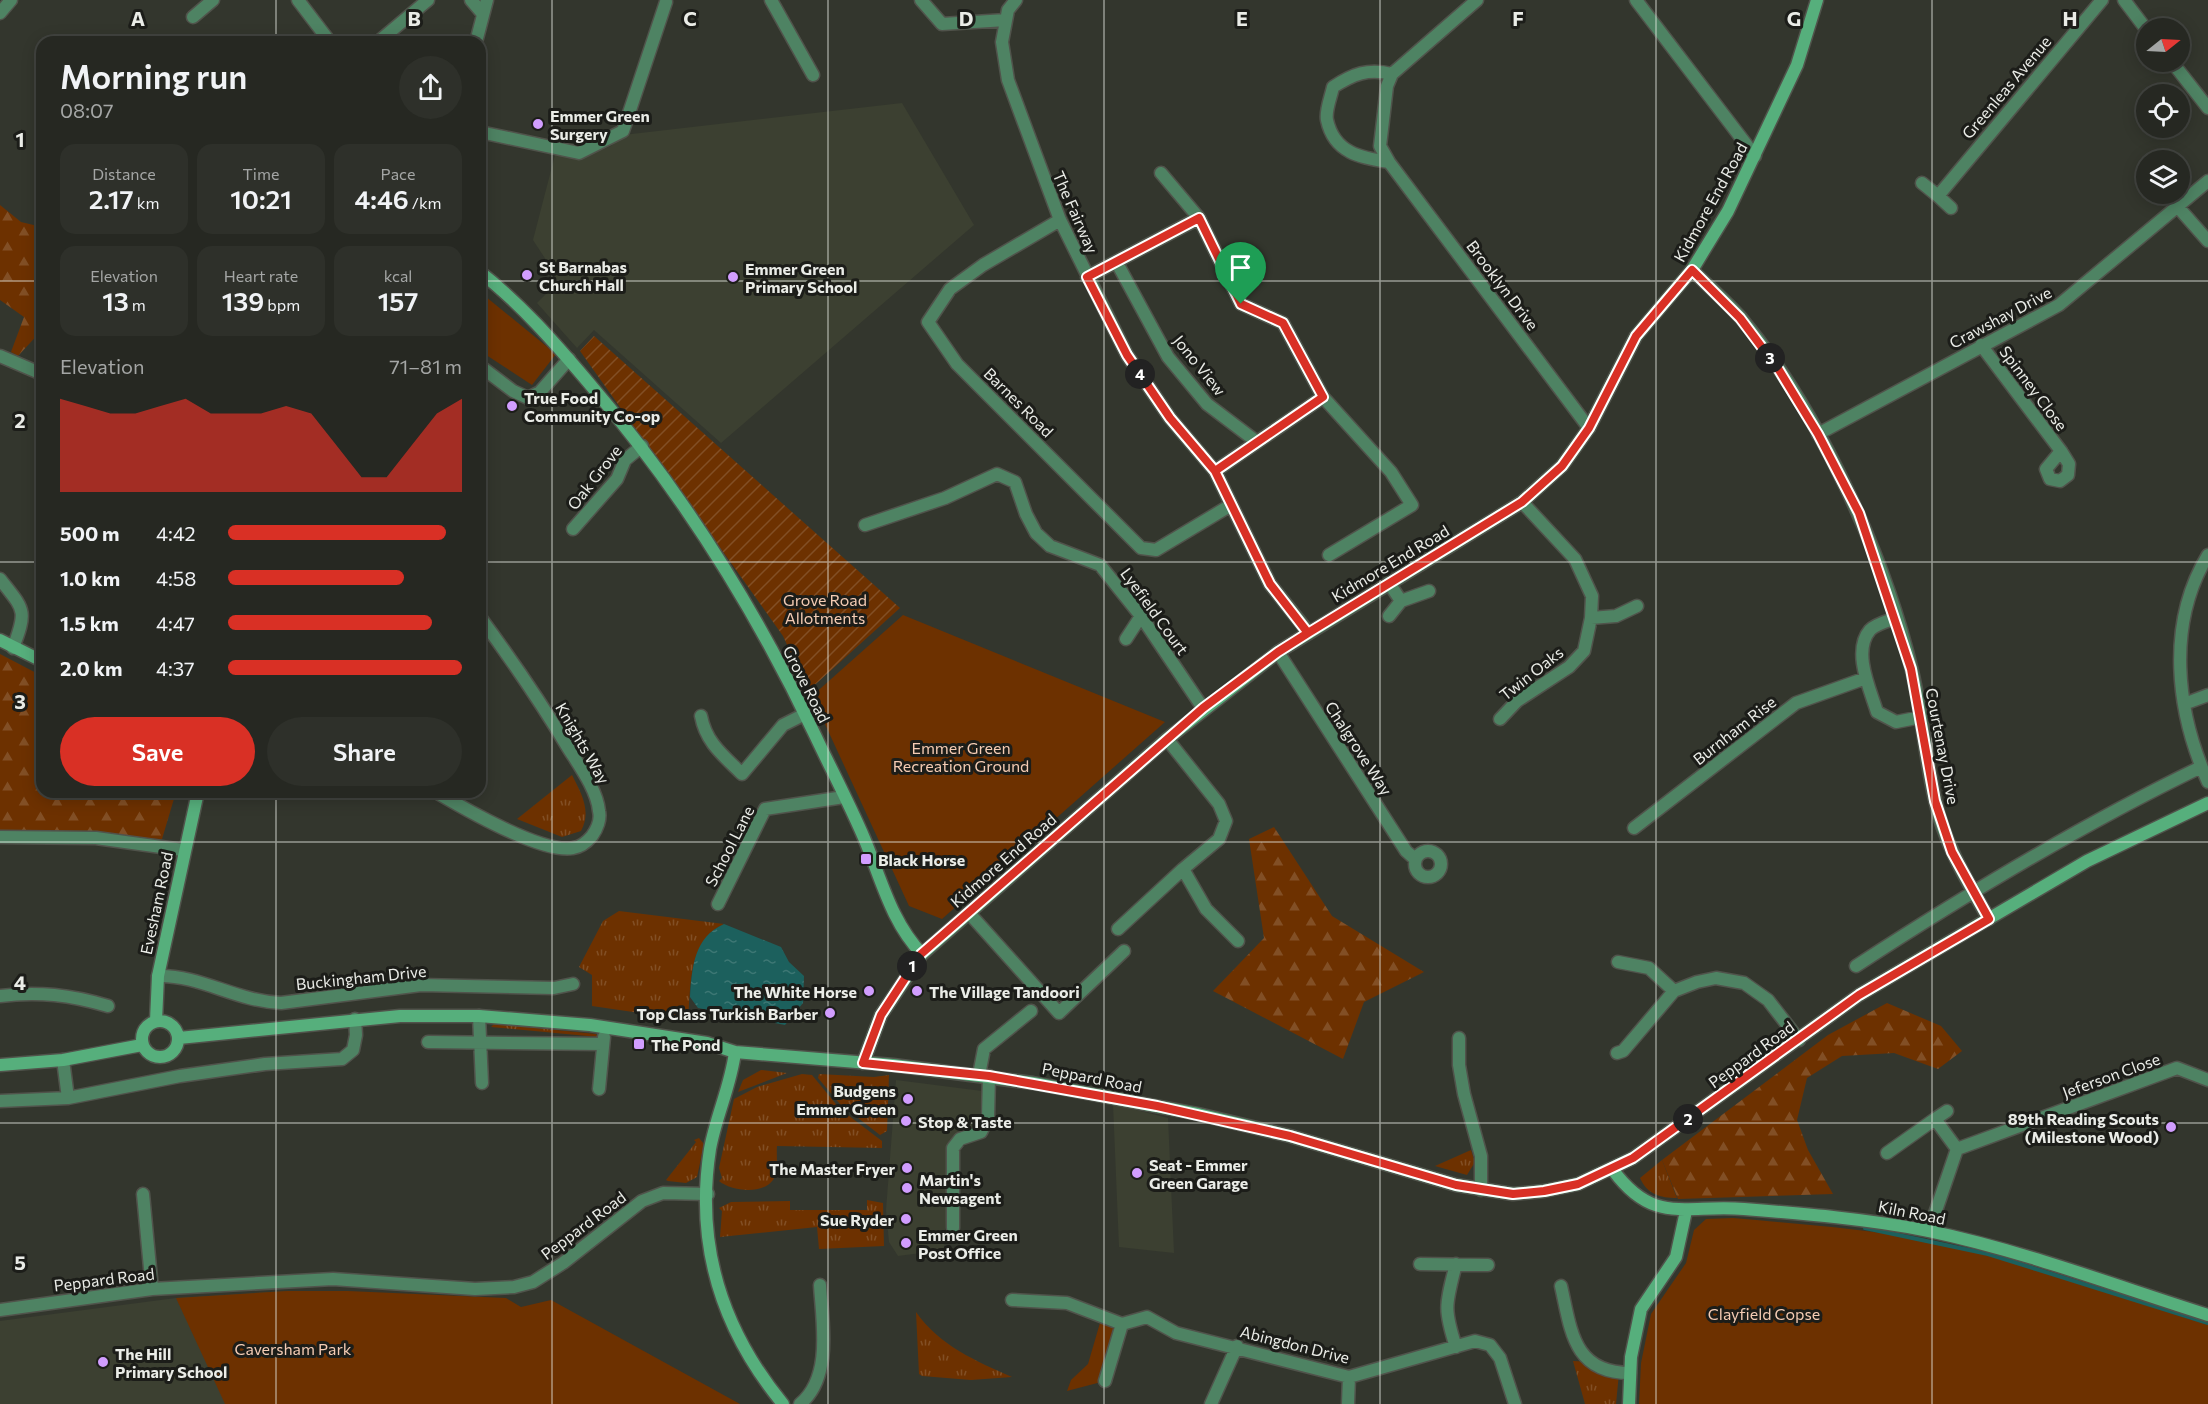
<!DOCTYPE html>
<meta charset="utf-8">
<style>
body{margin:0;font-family:Commissioner,sans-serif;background:#2e302a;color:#f1f3f6;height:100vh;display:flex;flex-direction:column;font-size:22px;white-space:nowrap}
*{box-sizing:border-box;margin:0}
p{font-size:20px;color:#a4a6a5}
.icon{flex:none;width:33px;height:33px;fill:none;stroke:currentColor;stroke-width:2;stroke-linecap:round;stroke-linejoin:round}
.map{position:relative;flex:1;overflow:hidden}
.drawer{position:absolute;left:36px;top:36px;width:450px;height:762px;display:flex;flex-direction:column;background:#262822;border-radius:18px;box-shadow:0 3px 15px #0003,0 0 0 2px #424440}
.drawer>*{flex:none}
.needle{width:39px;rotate:72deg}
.buttons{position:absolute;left:2136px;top:18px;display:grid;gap:12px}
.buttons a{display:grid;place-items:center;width:54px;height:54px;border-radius:50%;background:#262822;box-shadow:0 3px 15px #0003,0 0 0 2px #424440;font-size:30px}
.pin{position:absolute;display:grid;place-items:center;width:51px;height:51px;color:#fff;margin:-62px -26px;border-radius:50% 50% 50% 0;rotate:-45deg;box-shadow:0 0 6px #0007}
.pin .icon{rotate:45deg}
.km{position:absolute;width:30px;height:30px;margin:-15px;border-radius:50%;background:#222;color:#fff;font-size:16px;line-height:30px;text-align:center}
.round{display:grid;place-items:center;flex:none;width:63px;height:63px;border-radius:32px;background:#2e302a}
.head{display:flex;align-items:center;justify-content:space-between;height:102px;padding:0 24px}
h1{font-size:33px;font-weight:600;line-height:45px}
.metrics{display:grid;grid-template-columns:repeat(3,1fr);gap:9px;height:102px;padding:6px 24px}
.metrics div{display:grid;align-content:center;border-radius:15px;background:#2e302a;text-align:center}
.metrics b{font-size:26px;font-weight:600}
.metrics small{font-size:16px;font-weight:400}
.metrics p{font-size:16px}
.chart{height:168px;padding:12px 24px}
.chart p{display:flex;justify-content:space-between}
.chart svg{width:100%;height:108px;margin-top:6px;fill:#d93025;opacity:.7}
.cta{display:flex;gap:12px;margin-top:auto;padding:12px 24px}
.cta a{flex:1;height:69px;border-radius:36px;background:#d93025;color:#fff;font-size:24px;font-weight:600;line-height:69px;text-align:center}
.cta a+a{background:#2e302a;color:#f1f3f6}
ul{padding:0 24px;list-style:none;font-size:20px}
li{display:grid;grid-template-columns:96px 72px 1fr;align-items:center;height:45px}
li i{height:15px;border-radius:8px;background:#d93025}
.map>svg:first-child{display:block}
.built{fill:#3c4031}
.grass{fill:url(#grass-tufts)}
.forest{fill:url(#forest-firs)}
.park{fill:#6d3100}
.garden{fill:url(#garden-furrows)}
.water{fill:url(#water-ripples)}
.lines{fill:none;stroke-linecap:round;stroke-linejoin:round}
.stream{stroke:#1c605d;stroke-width:4}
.street-casing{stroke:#50534b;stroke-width:15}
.secondary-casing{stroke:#50534b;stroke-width:15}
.street{stroke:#4e8363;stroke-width:12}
.secondary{stroke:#56af7c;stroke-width:12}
.route-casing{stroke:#fff;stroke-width:12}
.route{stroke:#d93025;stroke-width:8}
.grid{fill:none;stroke:#eaece7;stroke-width:1.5;stroke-opacity:0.55}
.poi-dot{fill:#d19dfe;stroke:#1c1d19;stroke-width:2}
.labels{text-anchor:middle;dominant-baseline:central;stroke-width:6;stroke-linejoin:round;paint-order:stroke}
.street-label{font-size:16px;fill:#eaece7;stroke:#1c1d19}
.poi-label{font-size:16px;font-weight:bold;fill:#eaece7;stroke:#1c1d19;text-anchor:start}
.park-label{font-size:16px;fill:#f5ccb4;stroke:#1c1d19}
.grid-label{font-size:20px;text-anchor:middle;font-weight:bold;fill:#eaece7;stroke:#1c1d19;stroke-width:6;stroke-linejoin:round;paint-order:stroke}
</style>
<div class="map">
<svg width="2208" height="1404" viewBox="0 0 2208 1404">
<defs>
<pattern id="grass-tufts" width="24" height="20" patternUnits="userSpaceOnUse" patternTransform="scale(1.5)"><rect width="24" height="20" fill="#6d3100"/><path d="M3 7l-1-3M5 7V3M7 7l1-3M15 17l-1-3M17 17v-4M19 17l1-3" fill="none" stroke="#824f25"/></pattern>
<pattern id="forest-firs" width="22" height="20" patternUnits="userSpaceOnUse" patternTransform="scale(1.5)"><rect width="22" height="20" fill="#6d3100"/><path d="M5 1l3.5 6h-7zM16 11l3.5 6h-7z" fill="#824f25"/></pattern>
<pattern id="garden-furrows" width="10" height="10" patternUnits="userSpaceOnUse" patternTransform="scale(1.5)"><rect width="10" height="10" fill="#6d3100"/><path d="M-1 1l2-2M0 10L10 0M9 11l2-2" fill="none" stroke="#824f25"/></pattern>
<pattern id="water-ripples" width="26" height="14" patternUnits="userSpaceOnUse" patternTransform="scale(1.5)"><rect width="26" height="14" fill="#1c605d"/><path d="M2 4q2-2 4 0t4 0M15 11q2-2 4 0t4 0" fill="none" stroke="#3d7774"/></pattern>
</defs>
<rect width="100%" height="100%" fill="#33362d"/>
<path class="built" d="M902,103L974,225L721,443L594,330L577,348L537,303L553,287L550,266L533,240L555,155L584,157L611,146L623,135Z
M896,1080L982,1091L979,1127L951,1147L944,1250L898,1256L889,1242L886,1210Z
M1113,1104L1168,1118L1174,1253L1119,1247Z
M287,1291L346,1404H0V1321L176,1298Z"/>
<path class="grass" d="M572,775C581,793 592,811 581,831L562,837L517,819Z
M619,911L724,924C688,940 691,985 688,1020L592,1006V975L579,967L603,921Z
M494,1024L596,1034L598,1037L491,1027Z
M761,1070L787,1073L738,1092L743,1080Z
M802,1074L812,1075L840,1109L882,1141V1148L777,1146C776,1155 779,1172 773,1180C762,1195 731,1191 719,1181L722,1178L719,1168L734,1099L757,1087Z
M819,1074L874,1077L889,1075L887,1131L880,1135L840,1104L818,1078Z
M699,1138L704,1144L697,1177L686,1183L668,1181L666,1180L696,1142L694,1140Z
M1471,1150L1475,1162L1467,1175L1435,1166Z
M1662,1160L1677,1198C1660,1198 1647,1194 1640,1178Z
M867,1200L883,1203L884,1246L819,1249L817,1227L720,1237L722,1211L719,1208L731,1202L790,1201V1210H867Z
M916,1312C940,1346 976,1361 1012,1377L971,1380L922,1376L919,1374Z
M1573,1361L1591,1362L1619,1373L1616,1404H1585Z"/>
<path class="forest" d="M0,205L21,222L42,227V330L18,356L11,352L24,317L0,300Z
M0,654L42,676V792H176L162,839L0,834Z
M1274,827L1332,916L1424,972L1364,1002L1343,1059L1213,991L1264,938L1249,839Z
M1887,1003L1941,1026L1962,1051L1938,1069L1894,1053L1842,1056L1807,1078L1797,1120L1808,1150L1833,1194L1678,1199L1662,1160L1828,1035Z"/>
<path class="park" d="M480,292L556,354L532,385L480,351Z
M903,615L1165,722L942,919L909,906L812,696Z
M1733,1218C1798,1224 1864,1228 1928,1241C2023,1261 2116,1296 2208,1325V1404H1639L1641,1363L1651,1314L1686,1263L1694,1230L1706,1219Z
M287,1291H348L506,1298L521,1307L551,1300L740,1404H225L176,1298Z
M1102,1316L1122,1324L1105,1381L1067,1391L1071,1380L1088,1364Z"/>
<path class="garden" d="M594,336L900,608L808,691L783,636L580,351Z"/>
<path class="water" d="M724,924L781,947L789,962L804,976L803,1003L785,1025L698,1008L690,997C692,967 694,937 724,924Z"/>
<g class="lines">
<path class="stream" d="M1865,1228L1988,1254L2208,1323"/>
<g class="street-casing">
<path id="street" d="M298,0L330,42
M471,0L483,14
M771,0L813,75
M921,0L942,24L1006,20
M1016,0L1008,10L1002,42L1008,80L1060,220L1127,355L1170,418L1215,471L1270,584L1309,633
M1477,0L1392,74L1387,86L1380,146L1389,162L1589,428
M1636,0L1755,156
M2124,0L2146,29
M0,13L11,0
M193,17L213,0
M378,42L428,0
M476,42L487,0
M2172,62L2208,108
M480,132L579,153L623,131L666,2
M1389,162C1361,158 1334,153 1327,120C1325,111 1331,97 1333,87C1353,74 1368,68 1392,74
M1161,173L1199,218
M1922,183L1938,196L2102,0
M1938,196L1951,208
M2178,207L2208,241
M1060,220L983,265L950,289L928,322L957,364L1141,548L1156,550L1231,505
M1117,263L1168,357L1207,404L1257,442
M1692,270C1708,286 1726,301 1741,318C1818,410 1884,554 1912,671C1922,713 1925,757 1935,800C1944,843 1967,881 1989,919
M1087,277L1199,218L1241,304L1283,323L1323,397L1391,472L1412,505L1329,555
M1981,345L2061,451L2069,464L2068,475L2060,481L2050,479L2046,469L2061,451
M0,356L42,374
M480,366L513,391L528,398L540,392L569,359
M1818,434L2059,305L2208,181
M1215,471L1323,397
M865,525L945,498L997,474L1015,482L1026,514L1036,533L1050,546L1100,565L1141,616L1203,708
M573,529L617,479L625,460L642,446
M2208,555C2166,624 2176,711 2208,782
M0,579C24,610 28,609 13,648
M1389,583L1401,601L1389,616
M1401,601L1429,591
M1591,618L1616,616L1637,606
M1896,618C1888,621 1876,624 1870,630C1852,651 1870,689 1877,712L1896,722L1921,717
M1126,639L1141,616
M1278,652L1406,851L1415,859
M2184,704L2208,695
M701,716C706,743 724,756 742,774L783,725L805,714
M1500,719L1517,701L1569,667L1584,651L1591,618L1592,596L1575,559L1522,502
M1167,739L1219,804L1226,821L1219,839L1183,869L1206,909L1238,941
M436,792C463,808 543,854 573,848C581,847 587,842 592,836C597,829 601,819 599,811C597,789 578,764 567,746C540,701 511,659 480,617
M1634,828L1796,703L1866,678
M0,837L96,838L183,850
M1415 864a13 13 0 1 1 26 0a13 13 0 1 1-26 0Z
M718,904L765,809L844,797
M969,913L1059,1013L1124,951
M1118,929L1183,869
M1618,962L1649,968L1674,991
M1856,966C1968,893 2081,825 2201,767
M158,976C201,975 235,1001 281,1003L421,985L554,988L573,984
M0,996C38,991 71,995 108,1006
M479,1016L482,1083
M1459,1038V1065L1464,1094L1481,1156V1190
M428,1042L603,1044
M1617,1053L1623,1051L1674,991L1697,982L1716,978L1744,983L1768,1000L1799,1040
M63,1060L68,1098
M979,1075L984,1049L1031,1011
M599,1089L604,1037
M0,1101L68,1098L180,1076L265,1064L342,1059L353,1050L356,1035L355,1019
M1957,1149L2177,1068L2208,1080
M1887,1153L1935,1119
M143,1194L152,1289
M953,1228V1148L960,1139L981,1132L988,1117L989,1076
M1929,1231L1957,1149L1935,1119L1947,1111
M1420,1264L1488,1265
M1456,1264C1446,1303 1443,1308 1456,1347
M1561,1286C1571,1330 1573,1373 1630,1373
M1012,1300L1067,1303L1122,1324
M0,1310L152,1289L333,1279L475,1289L514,1287L533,1282L563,1263L642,1201L663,1193L708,1194
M1105,1381L1122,1324L1147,1317L1176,1333L1349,1377L1475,1341L1490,1345L1500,1358L1515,1404
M800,1404C833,1377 822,1321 820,1285
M1211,1404L1237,1346
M1348,1404L1349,1377"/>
</g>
<g class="secondary-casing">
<path id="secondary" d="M480,272C520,303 555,343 588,382C680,489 755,608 815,735C831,769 849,803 864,838C881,878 891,922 922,954
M0,640L42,661
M142 1039a18 18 0 1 1 36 0a18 18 0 1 1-36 0Z
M156,1021L158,976L198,792
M179,1038L400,1016H479L590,1025L707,1043L735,1052L893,1065L1033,1083L1198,1114L1290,1136L1456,1185L1513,1194L1544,1191L1578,1184L1633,1158L1859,995L2087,861L2208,803
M735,1052C731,1085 716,1116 710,1149C695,1245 722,1330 783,1404
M863,1063L881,1015L922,954L1167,739L1278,652L1522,502L1562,466L1589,428L1636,336L1692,270L1728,211L1797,65L1817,0
M0,1065L63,1060L142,1045
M1613,1170C1654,1226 1686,1204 1744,1209C1806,1214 1868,1219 1929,1231C2024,1251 2116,1286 2208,1315
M1629,1404L1631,1357L1641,1309L1676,1257L1686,1211"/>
</g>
<use href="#street" class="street"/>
<use href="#secondary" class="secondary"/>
</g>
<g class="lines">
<g class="route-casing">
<path id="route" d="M1241,304L1283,323L1323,397L1215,471L1270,584L1308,633L1278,652L1203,708L921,954L881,1015L863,1063L989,1076L1157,1106L1290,1136L1456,1185L1513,1194L1544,1191L1578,1184L1633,1158L1859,995L1989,919L1952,852L1935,801L1911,669L1859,513L1818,434L1779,370L1740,318L1692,270L1636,336L1589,428L1562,466L1522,502L1308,633L1270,584L1215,471L1170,418L1127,355L1087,277L1199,218L1241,304"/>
</g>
<use href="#route" class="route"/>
</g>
<path class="grid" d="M276,0V42M552,0V1404M828,0V1404M1104,0V1404M1380,0V1404M1656,0V1404M1932,0V1404M0,281H42M480,281H2208M0,562H42M480,562H2208M276,792V1404M0,842H2208M0,1123H2208"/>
<g class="poi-dot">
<circle cx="538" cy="124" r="6"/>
<circle cx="527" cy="275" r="6"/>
<circle cx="733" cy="277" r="6"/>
<circle cx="512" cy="406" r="6"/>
<rect x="860" y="853" width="12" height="12" rx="3"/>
<circle cx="869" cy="991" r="6"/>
<circle cx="917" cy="991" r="6"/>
<circle cx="830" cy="1013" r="6"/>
<rect x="633" y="1038" width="12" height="12" rx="3"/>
<circle cx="908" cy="1099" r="6"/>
<circle cx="906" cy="1121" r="6"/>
<circle cx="2171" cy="1127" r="6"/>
<circle cx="907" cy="1168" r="6"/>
<circle cx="1137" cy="1173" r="6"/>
<circle cx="907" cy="1188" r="6"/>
<circle cx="906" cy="1219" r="6"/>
<circle cx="906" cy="1243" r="6"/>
<circle cx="103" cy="1362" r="6"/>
</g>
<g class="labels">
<g class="street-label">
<text transform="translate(2006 87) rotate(-50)">Greenleas Avenue</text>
<text transform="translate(1710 202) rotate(-61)">Kidmore End Road</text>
<text transform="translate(1076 212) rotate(66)">The Fairway</text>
<text transform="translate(1503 285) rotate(53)">Brooklyn Drive</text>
<text transform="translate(2000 317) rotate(-28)">Crawshay Drive</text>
<text transform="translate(1200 365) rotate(51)">Jono View</text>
<text transform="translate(2034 388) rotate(53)">Spinney Close</text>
<text transform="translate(1019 402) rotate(45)">Barnes Road</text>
<text transform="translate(594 477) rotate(-52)">Oak Grove</text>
<text transform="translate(1390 563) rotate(-31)">Kidmore End Road</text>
<text transform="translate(1155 611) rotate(54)">Lyefield Court</text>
<text transform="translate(1531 673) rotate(-38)">Twin Oaks</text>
<text transform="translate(807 684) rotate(63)">Grove Road</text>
<text transform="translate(1734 730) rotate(-38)">Burnham Rise</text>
<text transform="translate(583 743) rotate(60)">Knights Way</text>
<text transform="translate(1943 746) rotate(79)">Courtenay Drive</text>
<text transform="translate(1359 748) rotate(57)">Chalgrove Way</text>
<text transform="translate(729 846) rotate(-63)">School Lane</text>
<text transform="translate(1003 860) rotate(-41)">Kidmore End Road</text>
<text transform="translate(156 903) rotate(-78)">Evesham Road</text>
<text transform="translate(361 977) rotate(-6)">Buckingham Drive</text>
<text transform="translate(1751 1054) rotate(-36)">Peppard Road</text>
<text transform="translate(2111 1075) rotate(-20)">Jeferson Close</text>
<text transform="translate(1092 1077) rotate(11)">Peppard Road</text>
<text transform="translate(1912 1212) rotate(11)">Kiln Road</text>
<text transform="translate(583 1225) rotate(-37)">Peppard Road</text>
<text transform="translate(104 1279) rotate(-7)">Peppard Road</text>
<text transform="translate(1295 1344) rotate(14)">Abingdon Drive</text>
</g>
<g class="poi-label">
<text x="550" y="115">Emmer Green<tspan x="550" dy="18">Surgery</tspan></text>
<text x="539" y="266">St Barnabas<tspan x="539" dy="18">Church Hall</tspan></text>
<text x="745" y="268">Emmer Green<tspan x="745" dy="18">Primary School</tspan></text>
<text x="524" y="397">True Food<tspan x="524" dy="18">Community Co-op</tspan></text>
<text x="878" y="859">Black Horse</text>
<text x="857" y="991" text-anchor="end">The White Horse</text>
<text x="929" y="991">The Village Tandoori</text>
<text x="818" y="1013" text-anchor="end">Top Class Turkish Barber</text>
<text x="651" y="1044">The Pond</text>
<text x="896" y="1090" text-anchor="end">Budgens<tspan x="896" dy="18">Emmer Green</tspan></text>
<text x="2159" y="1118" text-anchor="end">89th Reading Scouts<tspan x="2159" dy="18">(Milestone Wood)</tspan></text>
<text x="918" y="1121">Stop &amp; Taste</text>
<text x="1149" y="1164">Seat - Emmer<tspan x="1149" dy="18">Green Garage</tspan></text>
<text x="895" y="1168" text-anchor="end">The Master Fryer</text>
<text x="919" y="1179">Martin's<tspan x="919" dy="18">Newsagent</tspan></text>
<text x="894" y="1219" text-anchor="end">Sue Ryder</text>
<text x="918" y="1234">Emmer Green<tspan x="918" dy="18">Post Office</tspan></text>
<text x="115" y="1353">The Hill<tspan x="115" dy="18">Primary School</tspan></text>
</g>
<g class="park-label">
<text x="825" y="599">Grove Road<tspan x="825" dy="18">Allotments</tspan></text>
<text x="961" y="747">Emmer Green<tspan x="961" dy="18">Recreation Ground</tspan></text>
<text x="1764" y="1313">Clayfield Copse</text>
<text x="293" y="1348">Caversham Park</text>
</g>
</g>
<g class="grid-label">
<text x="138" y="26">A</text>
<text x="414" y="26">B</text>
<text x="690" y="26">C</text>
<text x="966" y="26">D</text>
<text x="1242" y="26">E</text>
<text x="1518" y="26">F</text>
<text x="1794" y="26">G</text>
<text x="2070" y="26">H</text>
<text x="20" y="147">1</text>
<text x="20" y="428">2</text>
<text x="20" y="709">3</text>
<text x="20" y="990">4</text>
<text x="20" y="1270">5</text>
</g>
</svg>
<div class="buttons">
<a><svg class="needle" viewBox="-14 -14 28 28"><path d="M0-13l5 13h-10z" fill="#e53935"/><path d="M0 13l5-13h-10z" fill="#a4a6a5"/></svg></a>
<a><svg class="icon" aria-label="locate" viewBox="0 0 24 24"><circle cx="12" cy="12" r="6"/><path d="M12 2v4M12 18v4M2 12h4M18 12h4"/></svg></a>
<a><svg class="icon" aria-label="layers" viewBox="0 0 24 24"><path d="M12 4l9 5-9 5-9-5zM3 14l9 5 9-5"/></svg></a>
</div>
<div class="pin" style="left:1241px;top:304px;background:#1e9e55"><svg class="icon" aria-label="arrive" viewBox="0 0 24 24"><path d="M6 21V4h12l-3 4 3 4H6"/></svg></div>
<b class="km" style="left:912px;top:966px">1</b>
<b class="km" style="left:1688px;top:1119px">2</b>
<b class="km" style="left:1770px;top:358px">3</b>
<b class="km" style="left:1140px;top:374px">4</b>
<section class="drawer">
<div class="head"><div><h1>Morning run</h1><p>08:07</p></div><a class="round"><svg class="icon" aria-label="share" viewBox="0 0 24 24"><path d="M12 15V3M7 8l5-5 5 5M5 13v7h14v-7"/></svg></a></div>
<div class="metrics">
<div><p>Distance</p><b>2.17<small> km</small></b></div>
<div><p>Time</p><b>10:21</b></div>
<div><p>Pace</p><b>4:46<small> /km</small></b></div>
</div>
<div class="metrics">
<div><p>Elevation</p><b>13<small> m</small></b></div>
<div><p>Heart rate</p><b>139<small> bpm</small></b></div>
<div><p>kcal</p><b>157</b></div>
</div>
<div class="chart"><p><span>Elevation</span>71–81 m</p>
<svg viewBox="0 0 160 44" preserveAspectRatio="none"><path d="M0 44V6L10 9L20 12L30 12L40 9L50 6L60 12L70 12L80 12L90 9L100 12L110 25L120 38L130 38L140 25L150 12L160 6V44z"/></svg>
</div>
<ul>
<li><b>500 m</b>4:42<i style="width:93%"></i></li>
<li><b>1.0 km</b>4:58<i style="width:75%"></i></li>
<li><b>1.5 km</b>4:47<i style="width:87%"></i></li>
<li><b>2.0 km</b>4:37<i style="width:100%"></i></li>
</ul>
<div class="cta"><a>Save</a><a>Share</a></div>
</section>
</div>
